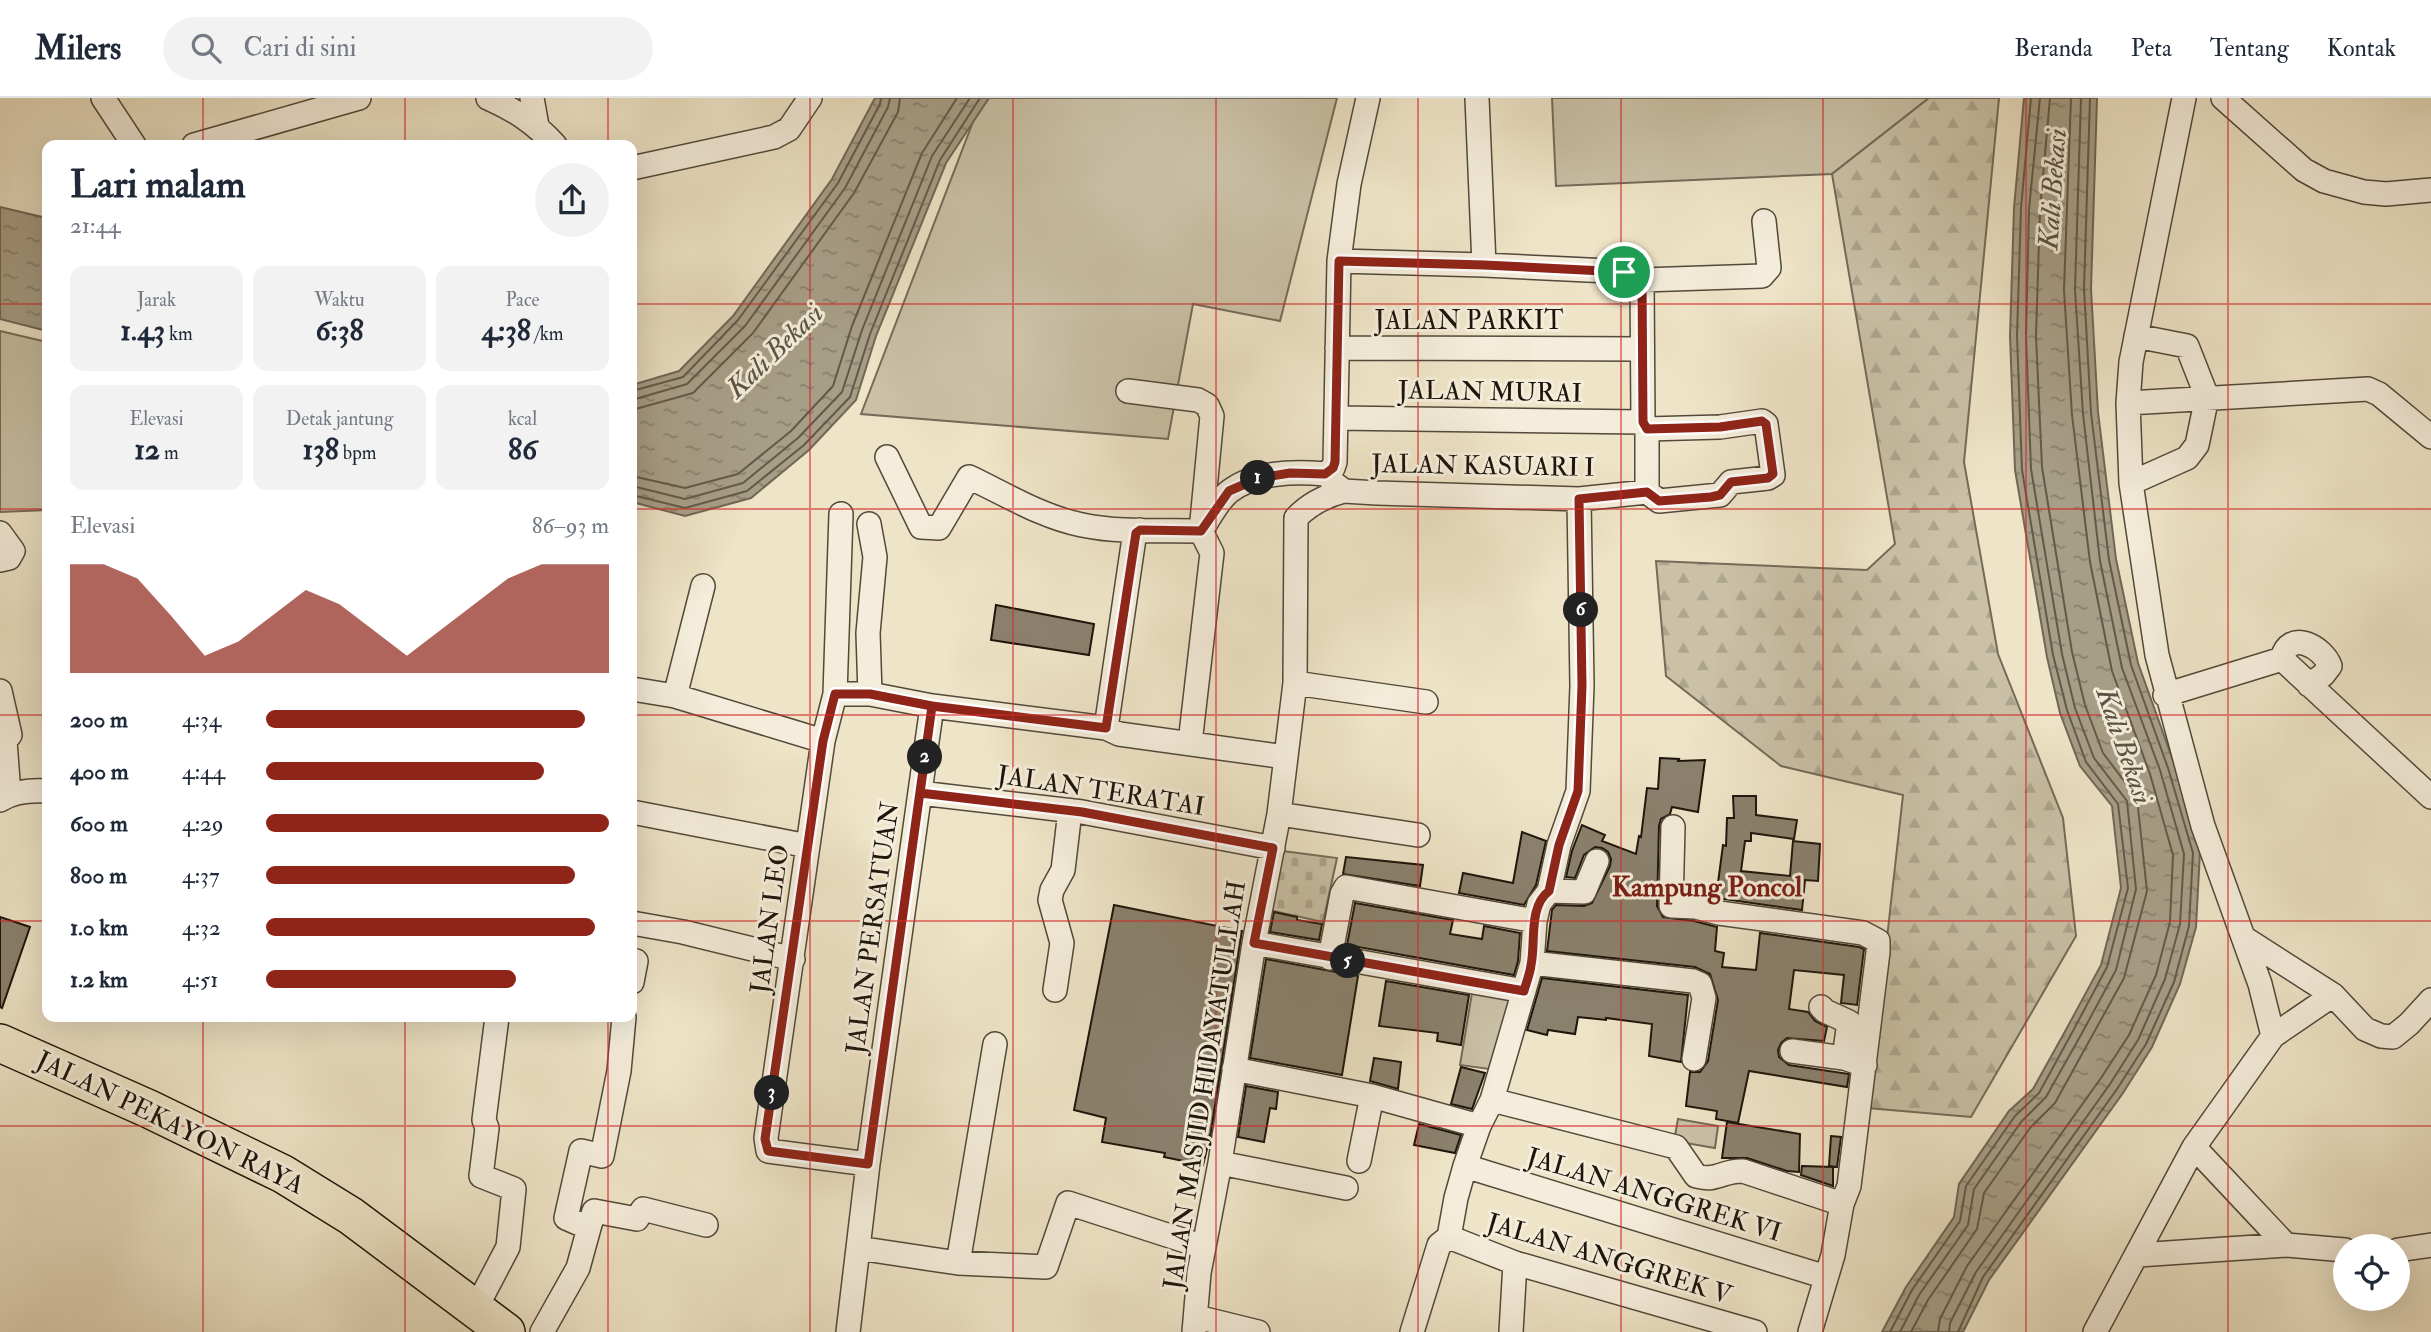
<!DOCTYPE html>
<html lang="id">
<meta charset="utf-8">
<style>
body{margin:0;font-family:"IM FELL Double Pica",serif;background:#f2f2f3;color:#1f2937;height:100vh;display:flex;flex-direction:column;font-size:26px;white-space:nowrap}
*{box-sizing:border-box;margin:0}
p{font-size:23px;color:#747a83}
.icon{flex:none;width:38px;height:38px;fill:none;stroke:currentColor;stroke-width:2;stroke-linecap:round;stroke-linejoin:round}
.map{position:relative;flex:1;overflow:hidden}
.drawer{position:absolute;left:42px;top:42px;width:595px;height:882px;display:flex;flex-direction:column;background:#fff;border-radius:14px;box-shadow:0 7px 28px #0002}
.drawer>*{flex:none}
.controls{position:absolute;left:2333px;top:1136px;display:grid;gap:14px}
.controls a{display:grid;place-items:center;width:77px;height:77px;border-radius:50%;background:#fff;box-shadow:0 7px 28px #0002;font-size:35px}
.pin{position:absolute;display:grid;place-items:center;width:60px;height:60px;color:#fff;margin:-30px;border:4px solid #fff;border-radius:50%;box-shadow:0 2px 7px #0007}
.km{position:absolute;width:35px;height:35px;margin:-18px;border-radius:50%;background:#222;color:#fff;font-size:19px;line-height:35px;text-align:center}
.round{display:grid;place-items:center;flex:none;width:74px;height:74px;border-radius:37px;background:#f2f2f3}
.overview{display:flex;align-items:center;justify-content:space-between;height:119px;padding:0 28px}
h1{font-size:38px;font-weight:800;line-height:52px}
.stats{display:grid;grid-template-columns:repeat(3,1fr);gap:10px;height:119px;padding:7px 28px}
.stats div{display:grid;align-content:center;border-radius:14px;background:#f2f2f3;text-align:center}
.stats b{font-size:30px;font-weight:800}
.stats small{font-size:19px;font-weight:400}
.stats p{font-size:19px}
.chart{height:196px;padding:14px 28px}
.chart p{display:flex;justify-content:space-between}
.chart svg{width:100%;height:126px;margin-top:7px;fill:#8f2418;opacity:.7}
ul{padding:0 28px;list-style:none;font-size:23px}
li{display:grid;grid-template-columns:112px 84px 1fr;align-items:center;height:52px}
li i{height:18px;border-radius:9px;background:#8f2418}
header{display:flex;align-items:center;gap:42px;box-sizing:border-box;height:98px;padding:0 35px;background:#fff;border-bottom:2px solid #e0e1e3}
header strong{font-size:33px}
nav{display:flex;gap:38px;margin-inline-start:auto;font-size:24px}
.search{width:490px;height:63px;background:#f2f2f3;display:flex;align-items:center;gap:18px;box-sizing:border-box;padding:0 24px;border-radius:38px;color:#747a83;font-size:26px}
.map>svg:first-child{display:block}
.grass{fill:#cac1a7;stroke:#746b59;stroke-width:2}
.forest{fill:url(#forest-firs);stroke:#746b59;stroke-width:2}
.cemetery{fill:url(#cemetery-stones);stroke:#746b59;stroke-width:2}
.water{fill:url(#water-ripples);stroke:#706755;stroke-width:2}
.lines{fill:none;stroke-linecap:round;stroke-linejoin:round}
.shore{stroke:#625a49;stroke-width:2}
.building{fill:#8a816d;stroke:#1d150b;stroke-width:2}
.minor-casing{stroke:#51493a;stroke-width:26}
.primary-casing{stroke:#1d150b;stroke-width:40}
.minor{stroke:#f4eddb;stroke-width:23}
.primary{stroke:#eee4c7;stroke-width:37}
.route-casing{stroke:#fff;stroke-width:14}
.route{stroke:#8f2418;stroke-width:9}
.grid{fill:none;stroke:#d62828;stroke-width:2;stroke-opacity:0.55}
.labels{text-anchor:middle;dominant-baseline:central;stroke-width:6;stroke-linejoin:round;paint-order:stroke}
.street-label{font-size:26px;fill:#1d150b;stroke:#f4eddb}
.water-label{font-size:28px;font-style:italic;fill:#5b5343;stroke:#f4eddb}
.neighbourhood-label{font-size:28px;font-weight:bold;fill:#7a1f14;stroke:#f4eddb}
</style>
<header>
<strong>Milers</strong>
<div class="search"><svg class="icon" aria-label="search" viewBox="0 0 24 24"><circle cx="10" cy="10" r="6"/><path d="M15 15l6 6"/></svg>Cari di sini</div>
<nav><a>Beranda</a><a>Peta</a><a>Tentang</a><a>Kontak</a></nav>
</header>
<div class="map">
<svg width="2431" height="1234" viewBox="0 0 2431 1234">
<defs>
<pattern id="forest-firs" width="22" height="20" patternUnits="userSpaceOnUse" patternTransform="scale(1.75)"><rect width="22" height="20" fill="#cac1a7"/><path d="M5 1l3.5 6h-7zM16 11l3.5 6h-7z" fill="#ada58e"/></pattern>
<pattern id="cemetery-stones" width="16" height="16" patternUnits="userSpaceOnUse" patternTransform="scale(1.75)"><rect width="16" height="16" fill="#cac1a7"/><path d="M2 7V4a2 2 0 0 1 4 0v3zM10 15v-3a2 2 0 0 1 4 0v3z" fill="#ada58e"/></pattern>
<pattern id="water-ripples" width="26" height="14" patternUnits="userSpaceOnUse" patternTransform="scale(1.75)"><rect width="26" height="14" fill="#a79e87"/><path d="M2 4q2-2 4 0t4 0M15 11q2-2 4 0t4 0" fill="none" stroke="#87806d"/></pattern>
</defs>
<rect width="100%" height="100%" fill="#eee4c7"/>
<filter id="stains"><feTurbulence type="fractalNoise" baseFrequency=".00286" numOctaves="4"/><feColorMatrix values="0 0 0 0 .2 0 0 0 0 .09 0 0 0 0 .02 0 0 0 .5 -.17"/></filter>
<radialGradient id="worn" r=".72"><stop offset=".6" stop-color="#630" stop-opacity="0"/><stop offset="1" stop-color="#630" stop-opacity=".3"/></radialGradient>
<path class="grass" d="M989,0H1337L1280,223L1193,206L1168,341L861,316L976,16Z
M1552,0H1929L1832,76L1556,88Z
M0,233L47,244V412L0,414Z
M1472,895L1511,900L1489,971L1460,967Z
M1678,1021L1718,1028L1715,1050L1674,1043Z"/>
<path class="forest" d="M1929,0H1999L1964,364L1998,556L2063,720L2076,838L1971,1019L1868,1010L1903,697L1781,668L1666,578L1656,463L1867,472L1895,446L1832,76Z"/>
<path class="cemetery" d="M1275,752L1337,760L1323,824L1264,811Z"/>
<path class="water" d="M875,0H989L946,65L876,238L856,302L809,352L751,400L685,418L632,404V287L679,273L733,218L832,81Z
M2024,0H2097L2091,191L2098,314L2116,461L2138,565L2175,668L2200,754L2196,829L2180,886L2152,949L2123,995L1989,1182L1963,1234H1882L1906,1189L1954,1119L1959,1086L2009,1013L2033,991L2068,928L2101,867L2121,790L2112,708L2080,668L2060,615L2047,559L2015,372L2010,238L2014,110Z
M0,109L47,120V233L0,221Z"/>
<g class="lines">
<path class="shore" d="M632,293L683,279L738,222L838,85L880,6L881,0
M632,302L687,286L745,228L845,90L888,9L890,0
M632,312L693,295L753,235L854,95L898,14L900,0
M632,378L685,390L738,376L791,333L833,288L852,228L922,55L957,0
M632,388L685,401L743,385L798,340L842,294L862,232L932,58L970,0
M632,397L685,410L747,393L804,347L850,299L870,236L940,62L980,0
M1890,1234L1912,1192L1960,1123L1966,1088L2015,1018L2039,995L2074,931L2107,869L2128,790L2118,706L2086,664L2067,612L2053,557L2022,372L2017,238L2021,110L2031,0
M1900,1234L1919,1197L1968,1127L1974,1091L2021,1024L2046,999L2082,935L2116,872L2136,791L2127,703L2094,660L2075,610L2062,556L2031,371L2026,238L2029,111L2040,0
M1911,1234L1928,1202L1977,1131L1984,1095L2030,1030L2055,1005L2124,880L2147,793L2137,700L2103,655L2085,607L2072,554L2042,369L2036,238L2040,112L2050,0
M1938,1234L1940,1221L1967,1168L2101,980L2129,937L2156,877L2170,824L2173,757L2150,676L2112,573L2090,464L2072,317L2064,192L2071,0
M1949,1234L1950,1225L1976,1174L2110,986L2138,942L2165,881L2180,826L2184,756L2160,672L2122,570L2100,463L2083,316L2075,192L2081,0
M1958,1234L1983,1179L2117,991L2146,946L2174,884L2189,828L2193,755L2168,670L2131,567L2109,462L2091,315L2084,191L2090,0"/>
</g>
<path class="building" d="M996,507L1094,526L1089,557L991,542Z
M1660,660L1679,661L1678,663L1705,662L1698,714L1672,709L1670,716L1661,721L1659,728L1657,808L1663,819L1694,823L1717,829L1715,853L1724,855L1722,869L1756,872L1760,835L1859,849L1864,851L1857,907L1841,905L1844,877L1794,872L1789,911L1808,914L1815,923L1827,929L1824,943L1787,940L1781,945L1778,952L1779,959L1789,967L1849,976L1847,989L1749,973L1738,1025L1716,1021L1717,1013L1686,1008L1690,974H1700L1708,963L1718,902L1710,876L1695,869L1547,853L1552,812L1556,807L1584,808L1592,805L1610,768L1611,761L1608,754L1602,750L1595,749L1584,757L1575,780L1566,779L1572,753L1582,727L1605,737L1602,743L1636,756L1639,738L1641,739L1647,690L1658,691Z
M1733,698H1756V717L1797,722L1794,741L1751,735V743H1745L1741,773L1790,778L1793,743L1820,746L1818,783L1805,782L1802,812L1716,800L1723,747L1726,748L1727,720H1734Z
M1522,734L1546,743L1536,787L1524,807L1459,795L1463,775L1513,785Z
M1346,759L1423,767L1420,788L1343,776Z
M1355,805L1453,822L1450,836L1482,841L1484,828L1520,835L1518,863L1514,877L1347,847Z
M1114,807L1242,833L1211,1034L1203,1067L1164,1059L1165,1055L1102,1044L1106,1020L1074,1012Z
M1274,814L1297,819V822L1322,826L1319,842L1270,834Z
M0,819L30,829L2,910L0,909Z
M1266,861L1358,878L1342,977L1250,960Z
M1542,880L1688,897L1681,964L1649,958L1652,926L1606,920V922L1578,919L1575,936L1548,932L1547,937L1527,932Z
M1386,883L1469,897L1461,947L1437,943L1438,935L1379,928Z
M1374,960L1401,964L1398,991L1370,983Z
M1461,969L1485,975L1472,1011L1451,1006Z
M1246,988L1278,994L1276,1011L1270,1010L1264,1044L1238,1039Z
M1727,1024L1800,1036L1799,1074L1787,1073L1747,1060H1722Z
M1419,1026L1461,1037L1455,1055L1414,1047Z
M1831,1038L1841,1039L1837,1069L1829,1068Z
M1802,1068L1833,1069V1088L1801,1077Z"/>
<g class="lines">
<g class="minor-casing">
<path id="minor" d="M103,0L134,47
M488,0C515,12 535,25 555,47
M532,0L537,28
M1477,0L1484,167
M2184,0L2131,264L2128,305L2131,385L2157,557L2203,728L2260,886L2273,938
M2223,0L2304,72L2324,83L2364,94L2386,96L2431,92
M194,47L359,0
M632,70L774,39L789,31L810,0
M1339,163L1484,167L1630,174L1636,176L1642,182L1762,178L1769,170L1764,123
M1642,182L1643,324L1647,331V394
M1337,250L1642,251
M1128,293L1198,302L1207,307L1212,318L1201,433L1212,455L1190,645
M2128,305L2368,291L2379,296L2431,339
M1336,320L1643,324
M1647,331L1720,329L1762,323L1766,326L1773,377L1768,380L1731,384L1720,397L1659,403L1647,394
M887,359L921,429L939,430L969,379C1005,396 1042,419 1082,427C1120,435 1162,432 1201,433C1209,421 1218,402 1230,393C1255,374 1295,373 1325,376
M1325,376L1333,370L1335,364L1339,163L1349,86L1368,0
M1332,384L1344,393L1377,395L1579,401L1647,394
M2131,385L2187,360L2197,347L2207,299L2187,248L2136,238
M841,416L835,596L823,643L766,1040L768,1053L868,1066
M869,426L875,459L868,535L870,596
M1140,432L1134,440L1106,630L1119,636L1285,659
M0,435L13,453L9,460L0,462
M1295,585L1426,604
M2309,587L2323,577L2330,568C2323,549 2289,530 2282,561L2431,699
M632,591L675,598L823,643
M0,593L10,637L5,643L9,696
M835,596H870L932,608
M2165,597L2282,561
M675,598L703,488
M920,695L1082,714L1273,750
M0,702C14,693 31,692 47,693
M632,714L808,748
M1279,716L1418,737
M1673,729L1671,808L1696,809L1719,815L1863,835L1878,843V854L1849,1088L1842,1106L1833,1157L1810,1234
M1549,793L1584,794L1597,763
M632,825L683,834L793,861
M2244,840L2333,897L2365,931L2381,938L2393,939L2409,926L2431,902
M1254,845L1524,893
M1330,860L1342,796L1346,789L1535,823
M632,862L636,863L632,884
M1532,865L1693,883L1700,886L1704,900L1694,961
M1055,892L1062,845L1050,802L1052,792L1063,772L1070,713
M1821,909L1825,913L1849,924L1844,960
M1792,953L1844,960L1865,967
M1234,971L1372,998L1479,1028
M1492,1002L1676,1049L1696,1078C1718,1084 1723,1072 1743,1073L1842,1106
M2194,1049L2286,1147
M1359,1063L1372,998
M1220,1065L1346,1090
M1465,1068L1826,1179
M589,1130L594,1113L637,1121L643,1111L706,1127
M1449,1139L1515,1165L1755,1234
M858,1150L958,1165L1046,1169L1068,1105L1204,1149
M2398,1152L2431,1147
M2138,1157L2286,1147L2345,1152
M958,1165L995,946
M475,1212L508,1149L514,1091L481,1078L487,1030L484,1022L497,919
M1197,1219L1258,1234
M542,1234L578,1170L589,1130L566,1120L581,1053L602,1058L619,973L624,919
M848,1234L868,1066L932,608L1106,630
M1194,1234L1199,1175L1220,1065L1254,845L1279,716L1295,585L1296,420C1309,406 1325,398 1344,393
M1412,1234L1439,1147L1449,1139L1456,1100L1465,1068L1479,1028L1492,1002L1532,865L1535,823L1539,806L1549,793L1559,747L1578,693L1582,588L1579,401
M1511,1234L1515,1165
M2095,1234L2194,1049L2273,938L2333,897"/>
</g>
<g class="primary-casing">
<path id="primary" d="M0,945L149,1011L283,1076L351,1118L506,1234"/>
</g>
<use href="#minor" class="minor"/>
<use href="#primary" class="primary"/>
</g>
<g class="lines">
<g class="route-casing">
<path id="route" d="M1624,174L1484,167L1339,163L1335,364L1333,370L1325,376L1290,375L1259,380L1229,393L1201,433L1140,432L1136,435L1106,630L932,608L868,1066L768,1053L765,1041L823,643L835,596H870L932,608L920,695L1082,714L1273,750L1254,845L1524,893C1526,885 1530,876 1531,867C1536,844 1528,809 1549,793L1559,747L1578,693L1582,588L1579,401L1647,394L1659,403L1711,399L1720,397L1731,384L1768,380L1773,376L1766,326L1762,323L1720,329L1647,331L1643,324L1642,182L1636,176L1624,174"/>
</g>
<use href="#route" class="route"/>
</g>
<path class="grid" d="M203,0V47M405,0V47M608,0V47M810,0V1234M1013,0V1234M1216,0V1234M1418,0V1234M1621,0V1234M1823,0V1234M2026,0V1234M2228,0V1234M0,206H47M632,206H2431M0,411H47M632,411H2431M0,617H47M632,617H2431M0,823H47M632,823H2431M203,919V1234M405,919V1234M608,919V1234M0,1028H2431"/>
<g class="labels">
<g class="street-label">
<text x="1469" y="223">JALAN PARKIT</text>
<text transform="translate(1490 294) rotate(1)">JALAN MURAI</text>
<text transform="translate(1483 368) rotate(1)">JALAN KASUARI I</text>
<text transform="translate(1101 693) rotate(9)">JALAN TERATAI</text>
<text transform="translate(770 821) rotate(-82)">JALAN LEO</text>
<text transform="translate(873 830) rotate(-82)">JALAN PERSATUAN</text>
<text transform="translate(1205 987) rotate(-81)">JALAN MASJID HIDAYATULLAH</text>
<text transform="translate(170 1025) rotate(26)">JALAN PEKAYON RAYA</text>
<text transform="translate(1654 1097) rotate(17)">JALAN ANGGREK VI</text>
<text transform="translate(1609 1161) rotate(17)">JALAN ANGGREK V</text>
</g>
<g class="water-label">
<text transform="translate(2053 91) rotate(-86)">Kali Bekasi</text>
<text transform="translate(775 253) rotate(-44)">Kali Bekasi</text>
<text transform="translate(2124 648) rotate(71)">Kali Bekasi</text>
</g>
<g class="neighbourhood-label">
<text x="1707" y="789">Kampung Poncol</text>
</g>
</g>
<rect width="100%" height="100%" filter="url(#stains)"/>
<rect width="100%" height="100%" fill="url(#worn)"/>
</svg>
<div class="controls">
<a><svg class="icon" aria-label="locate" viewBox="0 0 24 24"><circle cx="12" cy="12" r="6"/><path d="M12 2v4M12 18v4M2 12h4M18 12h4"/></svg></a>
</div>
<div class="pin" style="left:1624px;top:174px;background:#1e9e55"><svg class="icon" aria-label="arrive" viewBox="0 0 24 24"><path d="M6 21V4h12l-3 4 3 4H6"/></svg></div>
<b class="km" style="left:1258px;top:380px">1</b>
<b class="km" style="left:925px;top:659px">2</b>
<b class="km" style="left:772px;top:995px">3</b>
<b class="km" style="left:1348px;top:863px">5</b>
<b class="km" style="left:1581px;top:512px">6</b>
<section class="drawer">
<div class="overview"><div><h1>Lari malam</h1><p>21:44</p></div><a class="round"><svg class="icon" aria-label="share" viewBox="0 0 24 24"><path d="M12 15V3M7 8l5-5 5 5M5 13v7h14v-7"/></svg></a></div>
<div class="stats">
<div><p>Jarak</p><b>1.43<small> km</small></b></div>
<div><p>Waktu</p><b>6:38</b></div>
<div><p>Pace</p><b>4:38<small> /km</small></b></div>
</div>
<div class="stats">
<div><p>Elevasi</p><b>12<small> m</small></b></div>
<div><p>Detak jantung</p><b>138<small> bpm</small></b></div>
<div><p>kcal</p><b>86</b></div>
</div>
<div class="chart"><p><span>Elevasi</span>86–93 m</p>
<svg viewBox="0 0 160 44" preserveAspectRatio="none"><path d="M0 44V6L10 6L20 11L30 24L40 38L50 33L60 24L70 15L80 20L90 29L100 38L110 29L120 20L130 11L140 6L150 6L160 6V44z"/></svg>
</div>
<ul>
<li><b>200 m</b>4:34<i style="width:93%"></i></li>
<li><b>400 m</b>4:44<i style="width:81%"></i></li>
<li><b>600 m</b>4:29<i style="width:100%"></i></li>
<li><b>800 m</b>4:37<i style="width:90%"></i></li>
<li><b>1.0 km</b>4:32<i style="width:96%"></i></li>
<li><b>1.2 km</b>4:51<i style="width:73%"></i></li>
</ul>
</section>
</div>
